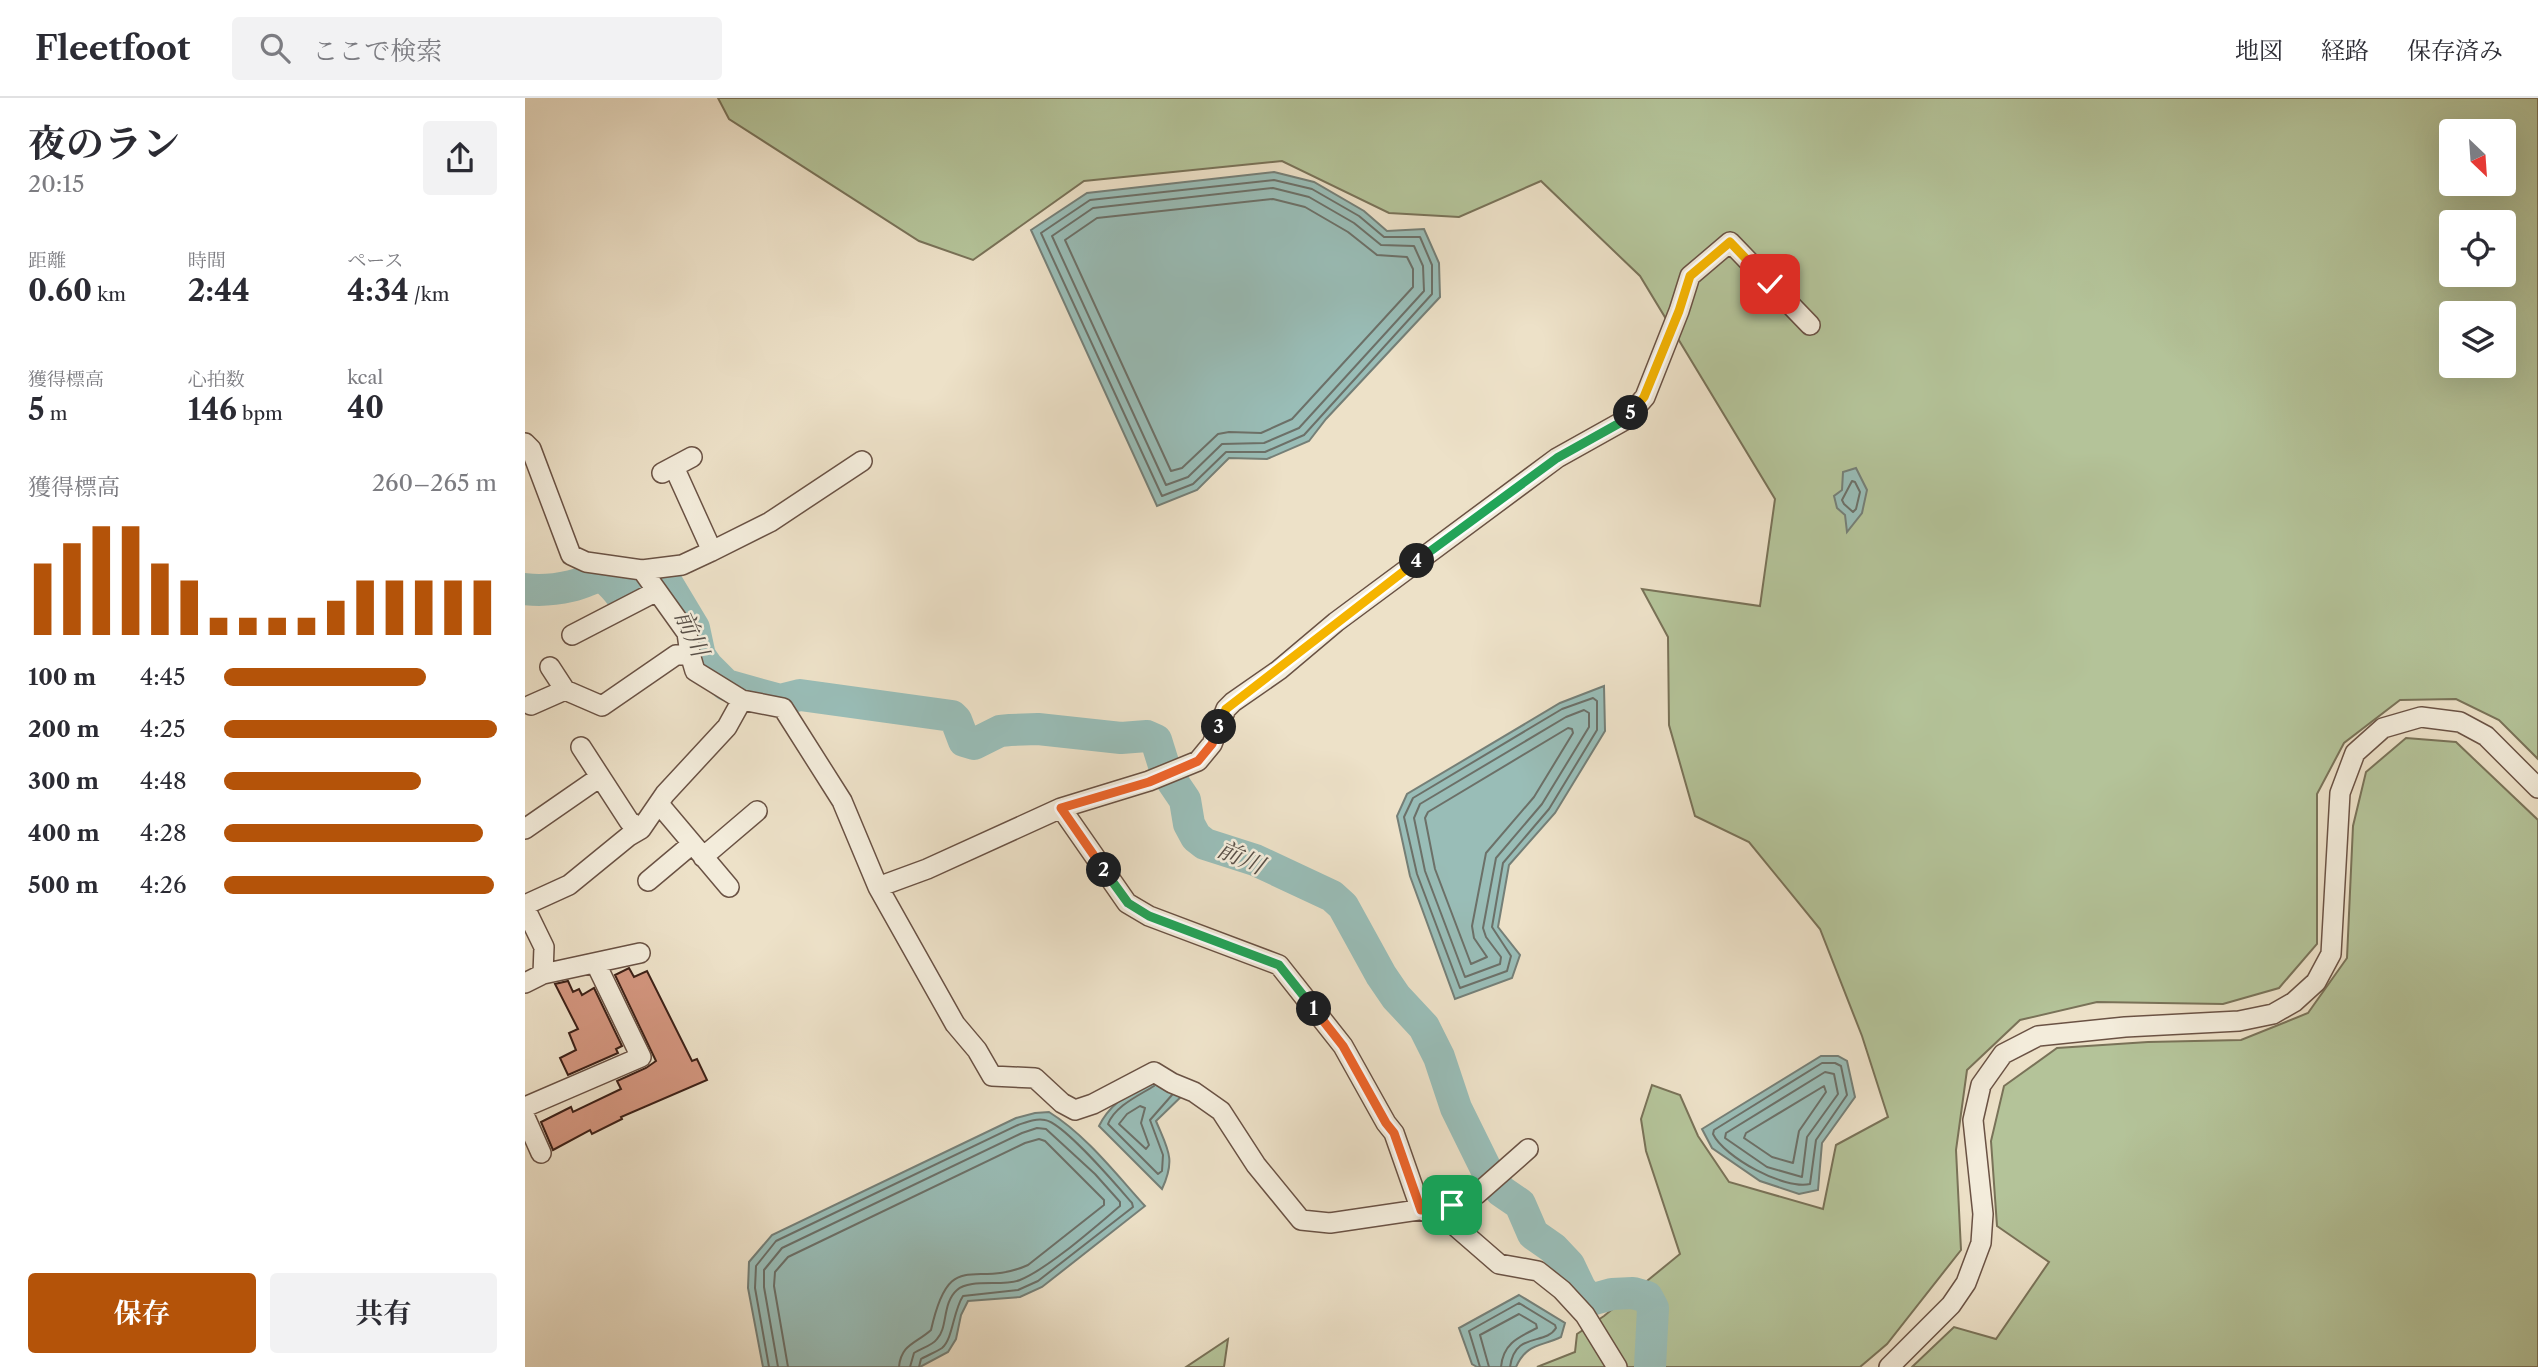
<!DOCTYPE html>
<html lang="ja">
<meta charset="utf-8">
<style>
body{margin:0;font-family:"Libre Caslon Text","Noto Serif JP",serif;background:#f2f2f3;color:#2b2b33;height:100vh;display:flex;flex-direction:column;font-size:26px;white-space:nowrap}
*{box-sizing:border-box;margin:0}
p{font-size:23px;color:#7c7c81}
.icon{flex:none;width:38px;height:38px;fill:none;stroke:currentColor;stroke-width:2;stroke-linecap:round;stroke-linejoin:round}
.map{position:relative;flex:1;overflow:hidden}
.drawer{display:flex;flex-direction:column;background:#fff;width:525px}
.drawer>*{flex:none}
.needle{width:46px;rotate:155deg}
.fabs{position:absolute;left:1914px;top:21px;display:grid;gap:14px}
.fabs a{display:grid;place-items:center;width:77px;height:77px;border-radius:7px;background:#fff;box-shadow:0 7px 28px #0002;font-size:35px}
.pin{position:absolute;display:grid;place-items:center;width:60px;height:60px;color:#fff;margin:-30px;border-radius:14px;box-shadow:0 4px 10px #0006}
.km{position:absolute;width:35px;height:35px;margin:-18px;border-radius:50%;background:#222;color:#fff;font-size:19px;line-height:35px;text-align:center}
.round{display:grid;place-items:center;flex:none;width:74px;height:74px;border-radius:7px;background:#f2f2f3}
.headline{display:flex;align-items:center;justify-content:space-between;height:119px;padding:0 28px}
h1{font-size:38px;font-weight:700;line-height:52px}
.figures{display:grid;grid-template-columns:repeat(3,1fr);gap:10px;height:119px;padding:7px 28px}
.figures div{display:grid;align-content:center}
.figures b{font-size:30px;font-weight:700}
.figures small{font-size:19px;font-weight:400}
.figures p{font-size:19px}
.chart{height:196px;padding:14px 28px}
.chart p{display:flex;justify-content:space-between}
.chart svg{width:100%;height:126px;margin-top:7px;stroke:#b45309;stroke-width:6}
.primary-button{display:flex;gap:14px;margin-top:auto;padding:14px 28px}
.primary-button a{flex:1;height:80px;border-radius:7px;background:#b45309;color:#fff;font-size:28px;font-weight:700;line-height:80px;text-align:center}
.primary-button a+a{background:#f2f2f3;color:#2b2b33}
ul{padding:0 28px;list-style:none;font-size:23px}
li{display:grid;grid-template-columns:112px 84px 1fr;align-items:center;height:52px}
li i{height:18px;border-radius:9px;background:#b45309}
header{display:flex;align-items:center;gap:42px;box-sizing:border-box;height:98px;padding:0 35px;background:#fff;border-bottom:2px solid #e1e1e2}
header strong{font-size:33px}
nav{display:flex;gap:38px;margin-inline-start:auto;font-size:24px}
.search{width:490px;height:63px;background:#f2f2f3;display:flex;align-items:center;gap:18px;box-sizing:border-box;padding:0 24px;border-radius:7px;color:#7c7c81;font-size:26px}
main{display:flex;flex:1;min-height:0}
.map>svg:first-child{display:block}
.green{fill:#b4c399;stroke:#797258;stroke-width:2;fill-rule:evenodd}
.water{fill:#99bdb7;stroke:#757f77;stroke-width:2}
.lines{fill:none;stroke-linecap:round;stroke-linejoin:round}
.shore{stroke:#6c7068;stroke-width:2}
.river{stroke:#99bdb7;stroke-width:32}
.building{fill:#d3967f;stroke:#3e2218;stroke-width:2}
.minor-casing{stroke:#6a5244;stroke-width:22}
.minor{stroke:#f3ecdb;stroke-width:19}
.split-1-casing{stroke:#fff;stroke-width:14}
.split-2-casing{stroke:#fff;stroke-width:14}
.split-3-casing{stroke:#fff;stroke-width:14}
.split-4-casing{stroke:#fff;stroke-width:14}
.split-5-casing{stroke:#fff;stroke-width:14}
.split-6-casing{stroke:#fff;stroke-width:14}
.split-1{stroke:#f0652b;stroke-width:9}
.split-2{stroke:#22a559;stroke-width:9}
.split-3{stroke:#f0652b;stroke-width:9}
.split-4{stroke:#f5b400;stroke-width:9}
.split-5{stroke:#22a559;stroke-width:9}
.split-6{stroke:#f5b400;stroke-width:9}
.labels{text-anchor:middle;dominant-baseline:central;stroke-width:5;stroke-linejoin:round;paint-order:stroke}
.water-label{font-size:24px;font-style:italic;fill:#595048;stroke:#f3ecdb}
</style>
<header>
<strong>Fleetfoot</strong>
<div class="search"><svg class="icon" aria-label="search" viewBox="0 0 24 24"><circle cx="10" cy="10" r="6"/><path d="M15 15l6 6"/></svg>ここで検索</div>
<nav><a>地図</a><a>経路</a><a>保存済み</a></nav>
</header>
<main>
<section class="drawer">
<div class="headline"><div><h1>夜のラン</h1><p>20:15</p></div><a class="round"><svg class="icon" aria-label="share" viewBox="0 0 24 24"><path d="M12 15V3M7 8l5-5 5 5M5 13v7h14v-7"/></svg></a></div>
<div class="figures">
<div><p>距離</p><b>0.60<small> km</small></b></div>
<div><p>時間</p><b>2:44</b></div>
<div><p>ペース</p><b>4:34<small> /km</small></b></div>
</div>
<div class="figures">
<div><p>獲得標高</p><b>5<small> m</small></b></div>
<div><p>心拍数</p><b>146<small> bpm</small></b></div>
<div><p>kcal</p><b>40</b></div>
</div>
<div class="chart"><p><span>獲得標高</span>260–265 m</p>
<svg viewBox="0 0 160 44" preserveAspectRatio="none"><path d="M5 44V19M15 44V12M25 44V6M35 44V6M45 44V19M55 44V25M65 44V38M75 44V38M85 44V38M95 44V38M105 44V32M115 44V25M125 44V25M135 44V25M145 44V25M155 44V25"/></svg>
</div>
<ul>
<li><b>100 m</b>4:45<i style="width:74%"></i></li>
<li><b>200 m</b>4:25<i style="width:100%"></i></li>
<li><b>300 m</b>4:48<i style="width:72%"></i></li>
<li><b>400 m</b>4:28<i style="width:95%"></i></li>
<li><b>500 m</b>4:26<i style="width:99%"></i></li>
</ul>
<div class="primary-button"><a>保存</a><a>共有</a></div>
</section>
<div class="map">
<svg width="2013" height="1269" viewBox="0 0 2013 1269">
<rect width="100%" height="100%" fill="#ede1c8"/>
<filter id="stains"><feTurbulence type="fractalNoise" baseFrequency=".00286" numOctaves="4"/><feColorMatrix values="0 0 0 0 .2 0 0 0 0 .09 0 0 0 0 .02 0 0 0 .5 -.17"/></filter>
<radialGradient id="worn" r=".72"><stop offset=".6" stop-color="#630" stop-opacity="0"/><stop offset="1" stop-color="#630" stop-opacity=".3"/></radialGradient>
<path class="green" d="M193,0H2013V661L1974,622L1931,601L1875,602L1819,645L1792,696V846L1754,890L1698,906L1572,904L1495,922L1442,972L1431,1052L1436,1152L1362,1246L1335,1269H1012L1050,1254L1052,1236L1079,1218L1155,1156L1121,1053L1116,1021L1127,987L1155,997L1173,1038L1204,1084L1298,1111L1311,1047L1363,1019L1337,938L1295,831L1224,744L1170,718L1144,627L1143,539L1117,491L1235,508L1250,401L1115,178L1016,83L934,119L864,115L757,63L559,83L448,162L394,143L204,21ZM1927,33H1979V86H1927ZM1927,124H1979V177H1927ZM1927,215H1979V268H1927Z
M1881,640L1931,644L2013,722V1269H1387L1429,1229L1471,1241L1524,1164L1472,1128L1466,1043L1479,988L1532,950L1623,944L1716,942L1783,915L1822,860L1828,728L1841,674Z
M703,1241L699,1269H661Z"/>
<path class="water" d="M749,74L789,84L839,113L862,133L899,131L914,165L915,199L801,321L784,343L742,361L704,360L672,392L632,408L506,132L562,95Z
M1331,370L1342,392L1337,415L1322,434L1320,417L1312,410L1309,398L1317,392L1318,374Z
M1079,588L1080,633L1030,715L984,767L973,829L995,857L987,880L930,901L885,778L872,718L882,696L1035,605Z
M1296,958H1313L1322,963L1330,999L1297,1045L1293,1092L1274,1096L1235,1083L1187,1050L1177,1031Z
M632,977L663,992L631,1023C643,1052 651,1061 637,1091L574,1028C586,1003 610,992 632,977Z
M524,1014C561,1037 591,1076 620,1108L517,1189L495,1199L443,1203L436,1217L431,1241L423,1254L395,1269H238L223,1190L224,1164L247,1137L491,1020L510,1015Z
M994,1197L1040,1225L1036,1239C1015,1249 1002,1245 991,1269H952L947,1266L934,1230Z"/>
<g class="lines">
<path class="shore" d="M749,82L787,91L834,118L859,139H895L907,167V196L779,337L740,354H701L668,386L637,398L516,135L565,102Z
M748,90L784,99L829,125L856,147L889,148L898,168L899,193L774,330L739,345L697,346L663,379L641,387L527,138L568,110Z
M748,101L780,109L823,134L852,157L882,159L888,171V189L767,321L736,335L704,334L693,336L657,370L646,373L540,142L572,120Z
M1327,383L1330,384L1335,394L1331,411L1328,414L1319,406L1317,402Z
M1068,600L1072,603V632L1024,711L978,765L967,829L986,858L982,873L935,890L892,776L879,719L888,700L1037,611Z
M1059,612L1064,615V629L1017,706L971,760L958,830L961,839L976,859L975,866L940,879L900,773L889,720L895,706L1041,619Z
M1043,630L1047,631L1048,635L1009,699L961,755L947,828L949,840L962,859L946,866L910,771L900,720L903,714Z
M1297,965H1310L1316,968L1322,997L1291,1042L1285,1086C1259,1092 1199,1059 1188,1036L1189,1032Z
M1300,974L1309,976L1313,996L1282,1039L1277,1079L1242,1069L1200,1040L1201,1035Z
M629,988C613,998 590,1008 583,1026L633,1076L637,1073L638,1057L625,1022L647,997
M1299,988L1301,994L1274,1033L1268,1065L1247,1059L1219,1040L1221,1035Z
M615,1008L620,1010L616,1025L624,1047L621,1051L594,1026L602,1016Z
M244,1269L230,1190L231,1168L251,1143L493,1027C502,1024 511,1020 520,1022C539,1025 592,1088 607,1105L608,1109L513,1183L493,1192L438,1198C428,1213 428,1241 417,1250C411,1254 403,1257 396,1261L394,1269
M253,1269L239,1189V1172L257,1150L497,1035L512,1030L521,1031L570,1076L595,1104V1108C570,1129 524,1170 495,1182C479,1189 445,1180 432,1192C417,1205 423,1230 412,1241C407,1248 396,1250 389,1255L385,1269
M263,1269L249,1188L250,1174L263,1159L500,1045L514,1041L520,1043L579,1102V1107L503,1167C448,1192 425,1147 406,1232C392,1245 376,1246 374,1269
M955,1269L944,1233L994,1205L1030,1227L1031,1230C1020,1248 990,1233 985,1269
M964,1269L955,1237L994,1216L1011,1226L1012,1230C994,1239 978,1245 976,1269"/>
<path class="river" d="M0,491C14,493 33,491 46,488C72,482 73,468 95,496L113,492L119,486L142,485L169,530L175,558L182,568L201,587L255,602L275,597L427,618L431,622L439,643L449,646L475,633L485,632L513,631L596,640L622,638L631,642L641,674L660,702L664,726L671,739L680,746L730,762L807,798L818,808L856,877L871,899L899,929L914,959L931,1010L965,1079L976,1093L995,1106L1008,1136L1028,1150L1044,1167L1055,1190L1062,1199L1069,1201L1087,1196L1108,1195L1122,1199L1128,1210L1125,1269"/>
</g>
<path class="building" d="M104,870L109,879L122,873L167,963L172,961L182,982L96,1019L97,1021L67,1036L65,1032L28,1052L16,1024L46,1009L48,1014L96,991L92,983L121,970L131,963L90,877Z
M43,883L48,894L54,891L57,897L69,890L97,948L91,951L93,955L43,977L35,960L51,952L44,935L53,931L30,886Z"/>
<g class="lines">
<g class="minor-casing">
<path id="minor" d="M0,345L6,351L46,457L61,464L117,472L162,535L165,556L170,573L217,602L202,629L140,696L116,731L104,738L44,787L0,807
M149,369L187,453
M137,375L167,359
M117,472L157,467L187,453L245,424L337,363
M47,537L132,493
M25,569L40,592L77,608L151,557L165,556
M217,602L258,610L317,703L353,789L402,771L536,710L624,683L673,663L687,646L701,611L708,604L754,572L811,524L1032,360L1100,322L1120,299L1154,213L1165,178L1205,144L1285,227
M6,607L40,592
M56,649L104,723L116,731
M134,706L204,789
M536,710L602,805L624,818L754,867L818,948L861,1025L869,1035L896,1112L921,1120L974,1166L1013,1173L1037,1192L1060,1217L1092,1269
M0,731L75,679
M178,759L232,713
M123,783L167,746
M353,789L430,926L452,952L467,978L510,980L537,1005L550,1012L568,1006L629,974L647,985L669,994L696,1013L731,1067L776,1122L805,1125L927,1107L952,1096L1003,1051
M0,810L19,849L18,876
M0,885L18,876L115,855
M0,1009L116,959L71,866
M0,1019L16,1055
M1364,1269L1426,1207L1441,1185L1456,1145L1458,1116L1448,1022L1456,987L1478,956L1513,938L1600,929L1714,923L1748,916L1769,904L1791,884L1806,856L1815,695L1830,655L1858,630L1896,619L1935,624L1961,638L2013,690"/>
</g>
<use href="#minor" class="minor"/>
</g>
<g class="lines">
<g class="split-1-casing">
<path id="split-1" d="M789,911L818,948L861,1025L869,1035L896,1112L927,1107"/>
</g>
<g class="split-2-casing">
<path id="split-2" d="M579,772L603,805L624,818L754,867L789,911"/>
</g>
<g class="split-3-casing">
<path id="split-3" d="M579,772L536,710L624,684L673,663L687,646L694,629"/>
</g>
<g class="split-4-casing">
<path id="split-4" d="M694,629L701,611L892,463"/>
</g>
<g class="split-5-casing">
<path id="split-5" d="M892,463L1032,360L1100,322L1106,315"/>
</g>
<g class="split-6-casing">
<path id="split-6" d="M1106,315L1119,299L1154,213L1165,178L1205,144L1245,186"/>
</g>
<use href="#split-1" class="split-1"/>
<use href="#split-2" class="split-2"/>
<use href="#split-3" class="split-3"/>
<use href="#split-4" class="split-4"/>
<use href="#split-5" class="split-5"/>
<use href="#split-6" class="split-6"/>
</g>
<g class="labels">
<g class="water-label">
<text transform="translate(167 535) rotate(66)">前川</text>
<text transform="translate(716 759) rotate(24)">前川</text>
</g>
</g>
<rect width="100%" height="100%" filter="url(#stains)"/>
<rect width="100%" height="100%" fill="url(#worn)"/>
</svg>
<div class="fabs">
<a><svg class="needle" viewBox="-14 -14 28 28"><path d="M0-13l5 13h-10z" fill="#e53935"/><path d="M0 13l5-13h-10z" fill="#7c7c81"/></svg></a>
<a><svg class="icon" aria-label="locate" viewBox="0 0 24 24"><circle cx="12" cy="12" r="6"/><path d="M12 2v4M12 18v4M2 12h4M18 12h4"/></svg></a>
<a><svg class="icon" aria-label="layers" viewBox="0 0 24 24"><path d="M12 4l9 5-9 5-9-5zM3 14l9 5 9-5"/></svg></a>
</div>
<div class="pin" style="left:927px;top:1107px;background:#1e9e55"><svg class="icon" aria-label="arrive" viewBox="0 0 24 24"><path d="M6 21V4h12l-3 4 3 4H6"/></svg></div>
<div class="pin" style="left:1245px;top:186px;background:#d93025"><svg class="icon" aria-label="check" viewBox="0 0 24 24"><path d="M5 12l5 5 9-10"/></svg></div>
<b class="km" style="left:789px;top:911px">1</b>
<b class="km" style="left:579px;top:772px">2</b>
<b class="km" style="left:694px;top:629px">3</b>
<b class="km" style="left:892px;top:463px">4</b>
<b class="km" style="left:1106px;top:315px">5</b>
</div>
</main>
